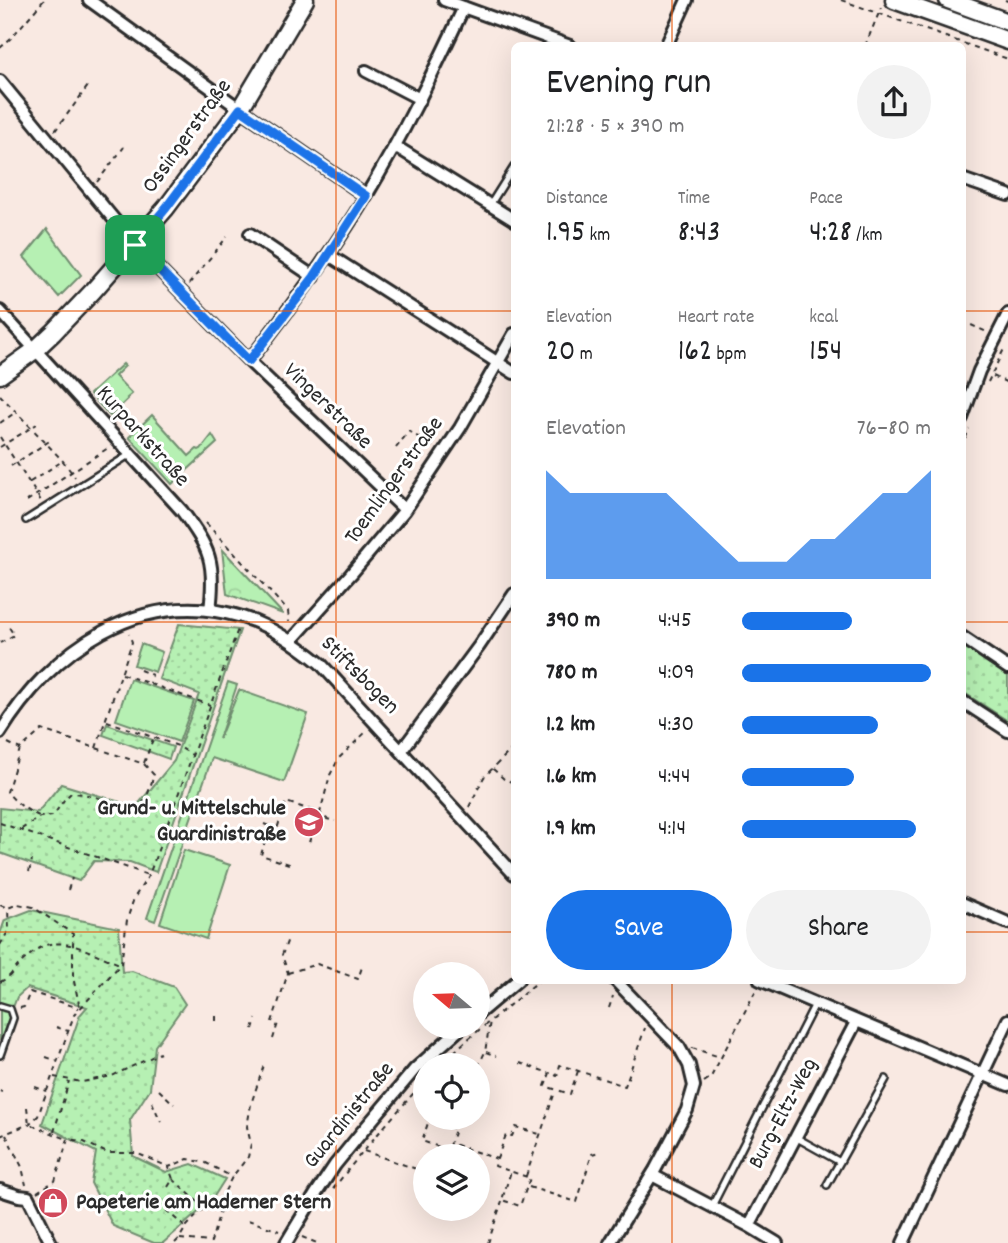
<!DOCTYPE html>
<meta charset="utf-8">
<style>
body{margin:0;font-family:Dekko,sans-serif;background:#f2f2f2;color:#202124;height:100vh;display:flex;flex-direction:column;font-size:26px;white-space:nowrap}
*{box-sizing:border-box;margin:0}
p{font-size:23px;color:#757577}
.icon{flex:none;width:38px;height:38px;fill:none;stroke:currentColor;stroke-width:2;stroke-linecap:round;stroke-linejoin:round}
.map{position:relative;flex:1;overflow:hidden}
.details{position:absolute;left:511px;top:42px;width:455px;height:942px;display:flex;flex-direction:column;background:#fff;border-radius:10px;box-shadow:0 7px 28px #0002}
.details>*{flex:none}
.needle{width:46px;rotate:289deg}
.tools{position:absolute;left:413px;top:962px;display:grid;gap:14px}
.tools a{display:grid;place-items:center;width:77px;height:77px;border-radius:50%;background:#fff;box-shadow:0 7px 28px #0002;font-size:35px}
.pin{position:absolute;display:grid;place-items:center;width:60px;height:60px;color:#fff;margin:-30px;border-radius:14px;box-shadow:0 4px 10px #0006}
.round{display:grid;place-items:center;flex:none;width:74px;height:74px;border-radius:37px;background:#f2f2f2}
.head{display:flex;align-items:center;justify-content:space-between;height:119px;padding:0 35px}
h1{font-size:38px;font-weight:600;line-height:52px}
.figures{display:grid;grid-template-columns:repeat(3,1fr);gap:10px;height:119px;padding:7px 35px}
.figures div{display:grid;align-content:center}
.figures b{font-size:30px;font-weight:600}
.figures small{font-size:19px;font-weight:400}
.figures p{font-size:19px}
.chart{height:196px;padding:14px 35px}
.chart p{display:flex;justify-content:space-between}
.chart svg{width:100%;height:126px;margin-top:7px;fill:#1a73e8;opacity:.7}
.action{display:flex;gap:14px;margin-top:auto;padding:14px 35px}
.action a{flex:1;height:80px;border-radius:42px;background:#1a73e8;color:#fff;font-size:28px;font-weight:600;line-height:80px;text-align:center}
.action a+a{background:#f2f2f2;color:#202124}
ul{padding:0 35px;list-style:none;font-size:23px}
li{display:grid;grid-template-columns:112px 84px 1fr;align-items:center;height:52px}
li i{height:18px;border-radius:9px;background:#1a73e8}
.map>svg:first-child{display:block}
.green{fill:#b6f0b3;stroke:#708e6f;stroke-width:2}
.forest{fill:url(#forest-crowns);stroke:#708e6f;stroke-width:2}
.park{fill:url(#park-dots);stroke:#708e6f;stroke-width:2}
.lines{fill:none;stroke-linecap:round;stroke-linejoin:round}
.lane-casing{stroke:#2b2b2b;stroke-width:10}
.street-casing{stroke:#2b2b2b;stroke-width:16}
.secondary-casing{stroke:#2b2b2b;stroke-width:21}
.path{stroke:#2b2b2b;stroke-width:2;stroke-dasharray:5 5;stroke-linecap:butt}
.lane{stroke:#fff;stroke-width:5}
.street{stroke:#fff;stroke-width:10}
.secondary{stroke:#fff;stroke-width:16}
.route-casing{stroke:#fff;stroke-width:14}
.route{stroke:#1a73e8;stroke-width:9}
.grid{fill:none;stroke:#e8590c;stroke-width:2;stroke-opacity:0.55}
.labels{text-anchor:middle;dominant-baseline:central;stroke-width:6;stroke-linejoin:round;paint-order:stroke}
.street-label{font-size:23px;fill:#2b2b2b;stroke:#fff}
.poi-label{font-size:23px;font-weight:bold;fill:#2b2b2b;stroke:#fff;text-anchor:end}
</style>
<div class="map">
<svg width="1008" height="1243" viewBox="0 0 1008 1243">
<defs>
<pattern id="forest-crowns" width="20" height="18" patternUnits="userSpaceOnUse" patternTransform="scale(1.75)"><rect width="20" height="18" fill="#b6f0b3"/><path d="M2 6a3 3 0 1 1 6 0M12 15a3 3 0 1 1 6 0" fill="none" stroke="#9dce9a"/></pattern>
<pattern id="park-dots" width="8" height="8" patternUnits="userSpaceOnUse" patternTransform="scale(1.75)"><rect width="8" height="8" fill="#b6f0b3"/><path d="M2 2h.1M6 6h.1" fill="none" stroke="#9dce9a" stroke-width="1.8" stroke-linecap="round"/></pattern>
</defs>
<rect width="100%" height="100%" fill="#f9e9e2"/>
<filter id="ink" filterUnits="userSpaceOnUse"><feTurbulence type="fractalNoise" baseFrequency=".0143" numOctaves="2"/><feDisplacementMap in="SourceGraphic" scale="14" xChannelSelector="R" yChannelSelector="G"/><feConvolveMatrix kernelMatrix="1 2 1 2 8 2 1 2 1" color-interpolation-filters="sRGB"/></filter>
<g filter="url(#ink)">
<path class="green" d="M47,229L81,275L59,297L24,257Z
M123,364L125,366L115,376L132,394L127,398L128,399L110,416L90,394Z
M152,415L189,456L197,449L199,450L201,449L212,435L217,443L172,484L129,437Z
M141,644L162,652L155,672L134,665Z
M130,679L194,701L179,742L116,720Z
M228,682L237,685L219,739L239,690L308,714L284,782L212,758L155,921L147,918Z
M184,850L230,865L206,939L160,923Z"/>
<path class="forest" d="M222,549L283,614L227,594Z"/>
<path class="park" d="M179,624L240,630L156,872L130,862L94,861L79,881L0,853V808L38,812L61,784L136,807L174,761L199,694L159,679Z
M962,645L1008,676V721L963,692Z
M107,724L173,747L169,759L103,735Z
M31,910L119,928L122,972L132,971L174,987L185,1004L155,1046L150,1089L130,1120L133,1156L166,1172L192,1164L225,1179L211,1201L163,1243H154L113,1226L91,1183L96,1152L42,1124L80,1015L87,1007L27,988L17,997L0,1041V934L5,920Z"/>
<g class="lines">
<g class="lane-casing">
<path id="lane" d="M490,205L514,167
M26,520L129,455
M0,1006L10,1009L13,1018L0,1055
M797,1138L840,1162
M827,1185L886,1079
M712,1206L815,1004"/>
</g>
<g class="street-casing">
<path id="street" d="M89,0L240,109L366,196
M444,0L570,46
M666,46L687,0
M366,71L420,99
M0,81L135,245L249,361L405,510
M395,146L514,220
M962,179L1008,195
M250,234L314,277
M329,255L514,373
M0,311L182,511C210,549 216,562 210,610
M249,361C291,307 331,254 366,196C403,135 434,71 464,7
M962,418L979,371L1008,314
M962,637L1008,668
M291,641L351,574L405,510L460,428L514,334
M962,701L1008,731
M0,733C51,650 141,586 242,617C271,626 296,644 320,663L514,874
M402,750L479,646L514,594
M962,903L1008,923
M760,980L1008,1085
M478,1014L518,980
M652,1175L749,1226L777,1243
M0,1190L19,1196L28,1197L51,1243
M749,1226L856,1022
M286,1243L315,1195L335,1165L361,1133L415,1069L462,1027
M610,1243L655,1170L687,1110L694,1086L689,1065L679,1047L615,980
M903,1243L1008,1020"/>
</g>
<g class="secondary-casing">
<path id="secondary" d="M894,0L1008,41
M948,0L1008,22
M0,375L35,350L53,333L93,291L166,208L240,109L305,0"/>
</g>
<path class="path" d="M841,0L1008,59
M1005,0L1008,1
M865,46L881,8
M0,48L11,38L44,0
M55,131L88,86
M97,182L124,147
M189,284L227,237
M962,321L987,332
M993,376L1008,383
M988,382L1004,349
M0,395L63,461L75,477
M0,423L16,412
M0,437L41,501
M0,447L37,424
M396,448L409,431L433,447
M962,448L969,429
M11,466L51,440
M30,482L61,462
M27,501L108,448
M206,523L288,611L289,622
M0,643L14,635L7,624
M140,670L152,675L150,683
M122,674L210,705
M107,721L178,746L192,755
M8,743L20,749L42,730L144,764L154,775L146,800L133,808C112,804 92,793 71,793L64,800L53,816L40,817L20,830
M96,748L132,642L129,634
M20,749L7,792C16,803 26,810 39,816
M144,763L153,739
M493,769L504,779L514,783
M469,807L484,777L514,747
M0,823L148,875
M264,824L269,826L261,855L289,864V868
M269,826L277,829L286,802L320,813L327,819L335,821
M309,842L320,813L330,775L339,758L367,731
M29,872L32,860
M68,890L72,878
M0,905L8,908L18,904L33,907L73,934V977L80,1008
M0,945L9,930L8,910
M288,973L317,964L358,979L363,964
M0,982C12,977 14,968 24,960C29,956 35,950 41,947C65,935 97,956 120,964
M20,1008L24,1007L30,992L79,1008
M609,1008L613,996
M216,1021V1011
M272,1022L288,973L282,955L288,939
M56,1027L68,1031
M253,1029L256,1019
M273,1039L278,1023
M692,1048L720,1057
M486,1052L496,1056
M46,1057L58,1061
M444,1063L449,1066
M520,1063L549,1073
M439,1066L467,1040L540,980
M478,1067L485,1052L490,1021
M578,1071L570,1094L545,1086L550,1073L557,1076L560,1065L625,1086L645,1028
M54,1077L82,1082L112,1076L160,1053
M704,1082L711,1077L756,990
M35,1087L47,1091
M159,1090L174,1104
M0,1091L2,1092
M152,1102L161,1122
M27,1107L29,1124L67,1139
M54,1132L69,1081
M6,1135L22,1167L26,1185
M0,1136L29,1124L38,1116L74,1015L121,964L127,920L134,898L149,875L238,629
M448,1150L422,1141L429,1120L455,1129L451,1142
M364,1151L425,1172
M446,1157L450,1143L497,1159L495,1166L530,1178L520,1206L502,1200L511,1171
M497,1159L506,1135L512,1136L516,1127L539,1134
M526,1176L555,1092
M173,1179L197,1201L202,1208
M168,1187L173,1179L169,1168
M529,1187L577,1202L592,1154L599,1152
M333,1189L363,1151L425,1080
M37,1192L55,1181L68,1139L82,1141L107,1153H136L169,1167L188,1159L206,1163L232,1177
M216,1209L232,1177L248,1157L251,1144L247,1127L251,1104L265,1062
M166,1210L185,1227
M248,1220L279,1231
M302,1237L317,1243
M180,1239L211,1242L220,1211
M175,1243L179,1239L186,1227L203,1209H216L228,1213
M488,1243L502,1201"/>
<use href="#lane" class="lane"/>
<use href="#street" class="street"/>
<use href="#secondary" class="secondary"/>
</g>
</g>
<g class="lines" filter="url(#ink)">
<g class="route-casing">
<path id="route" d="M240,109L366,196L314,277L249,361L135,245L166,208Z"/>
</g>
<use href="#route" class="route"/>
</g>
<path class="grid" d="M336,0V1243M672,0V46M0,311H514M962,311H1008M0,622H514M962,622H1008M0,932H514M962,932H1008M672,980V1243"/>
<defs>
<g id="school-disc" transform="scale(1.575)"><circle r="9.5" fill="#d1495b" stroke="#fff"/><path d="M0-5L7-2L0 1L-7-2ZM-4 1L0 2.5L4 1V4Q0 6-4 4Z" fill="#fff"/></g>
<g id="shop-disc" transform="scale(1.575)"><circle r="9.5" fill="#d1495b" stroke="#fff"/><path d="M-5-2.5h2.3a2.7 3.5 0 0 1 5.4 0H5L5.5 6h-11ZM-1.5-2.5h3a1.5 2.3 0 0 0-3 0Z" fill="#fff"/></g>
</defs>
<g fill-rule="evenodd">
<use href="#school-disc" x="309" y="822"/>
<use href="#shop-disc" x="53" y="1203"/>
</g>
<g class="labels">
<g class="street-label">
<text transform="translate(188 137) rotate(-54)">Ossingerstraße</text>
<text transform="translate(327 407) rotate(44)">Vingerstraße</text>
<text transform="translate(142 437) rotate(48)">Kurparkstraße</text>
<text transform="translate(395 481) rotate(-54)">Toemlingerstraße</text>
<text transform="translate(359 676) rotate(45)">Stiftsbogen</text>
<text transform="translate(784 1114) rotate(-62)">Burg-Eltz-Weg</text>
<text transform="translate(350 1116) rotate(-51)">Guardinistraße</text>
</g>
<g class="poi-label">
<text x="286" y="809">Grund- u. Mittelschule<tspan x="286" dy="26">Guardinistraße</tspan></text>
<text x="76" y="1203" text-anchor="start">Papeterie am Haderner Stern</text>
</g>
</g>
</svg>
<div class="tools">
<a><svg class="needle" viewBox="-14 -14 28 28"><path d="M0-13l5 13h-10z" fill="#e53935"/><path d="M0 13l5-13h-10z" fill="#757577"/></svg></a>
<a><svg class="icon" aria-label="locate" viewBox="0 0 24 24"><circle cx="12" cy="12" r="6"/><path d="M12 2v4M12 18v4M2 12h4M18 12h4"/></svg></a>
<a><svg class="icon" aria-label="layers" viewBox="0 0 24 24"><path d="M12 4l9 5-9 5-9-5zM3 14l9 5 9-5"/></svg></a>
</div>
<div class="pin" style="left:135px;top:245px;background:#1e9e55"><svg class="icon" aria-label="arrive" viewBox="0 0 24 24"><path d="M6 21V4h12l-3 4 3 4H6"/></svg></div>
<section class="details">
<div class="head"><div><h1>Evening run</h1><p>21:28 · 5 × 390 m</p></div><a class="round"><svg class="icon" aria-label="share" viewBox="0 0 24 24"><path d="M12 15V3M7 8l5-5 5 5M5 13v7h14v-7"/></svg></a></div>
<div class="figures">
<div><p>Distance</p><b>1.95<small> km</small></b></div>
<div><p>Time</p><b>8:43</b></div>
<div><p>Pace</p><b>4:28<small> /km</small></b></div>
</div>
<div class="figures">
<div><p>Elevation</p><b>20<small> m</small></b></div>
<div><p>Heart rate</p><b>162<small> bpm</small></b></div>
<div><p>kcal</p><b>154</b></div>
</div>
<div class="chart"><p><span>Elevation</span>76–80 m</p>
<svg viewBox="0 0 160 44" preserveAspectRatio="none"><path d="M0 44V6L10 14L20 14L30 14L40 14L50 14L60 22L70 30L80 38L90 38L100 38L110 30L120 30L130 22L140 14L150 14L160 6V44z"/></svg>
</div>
<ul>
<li><b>390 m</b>4:45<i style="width:58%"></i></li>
<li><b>780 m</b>4:09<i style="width:100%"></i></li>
<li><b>1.2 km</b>4:30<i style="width:72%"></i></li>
<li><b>1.6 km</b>4:44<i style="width:59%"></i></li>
<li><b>1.9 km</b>4:14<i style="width:92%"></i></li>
</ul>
<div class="action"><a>Save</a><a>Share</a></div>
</section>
</div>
